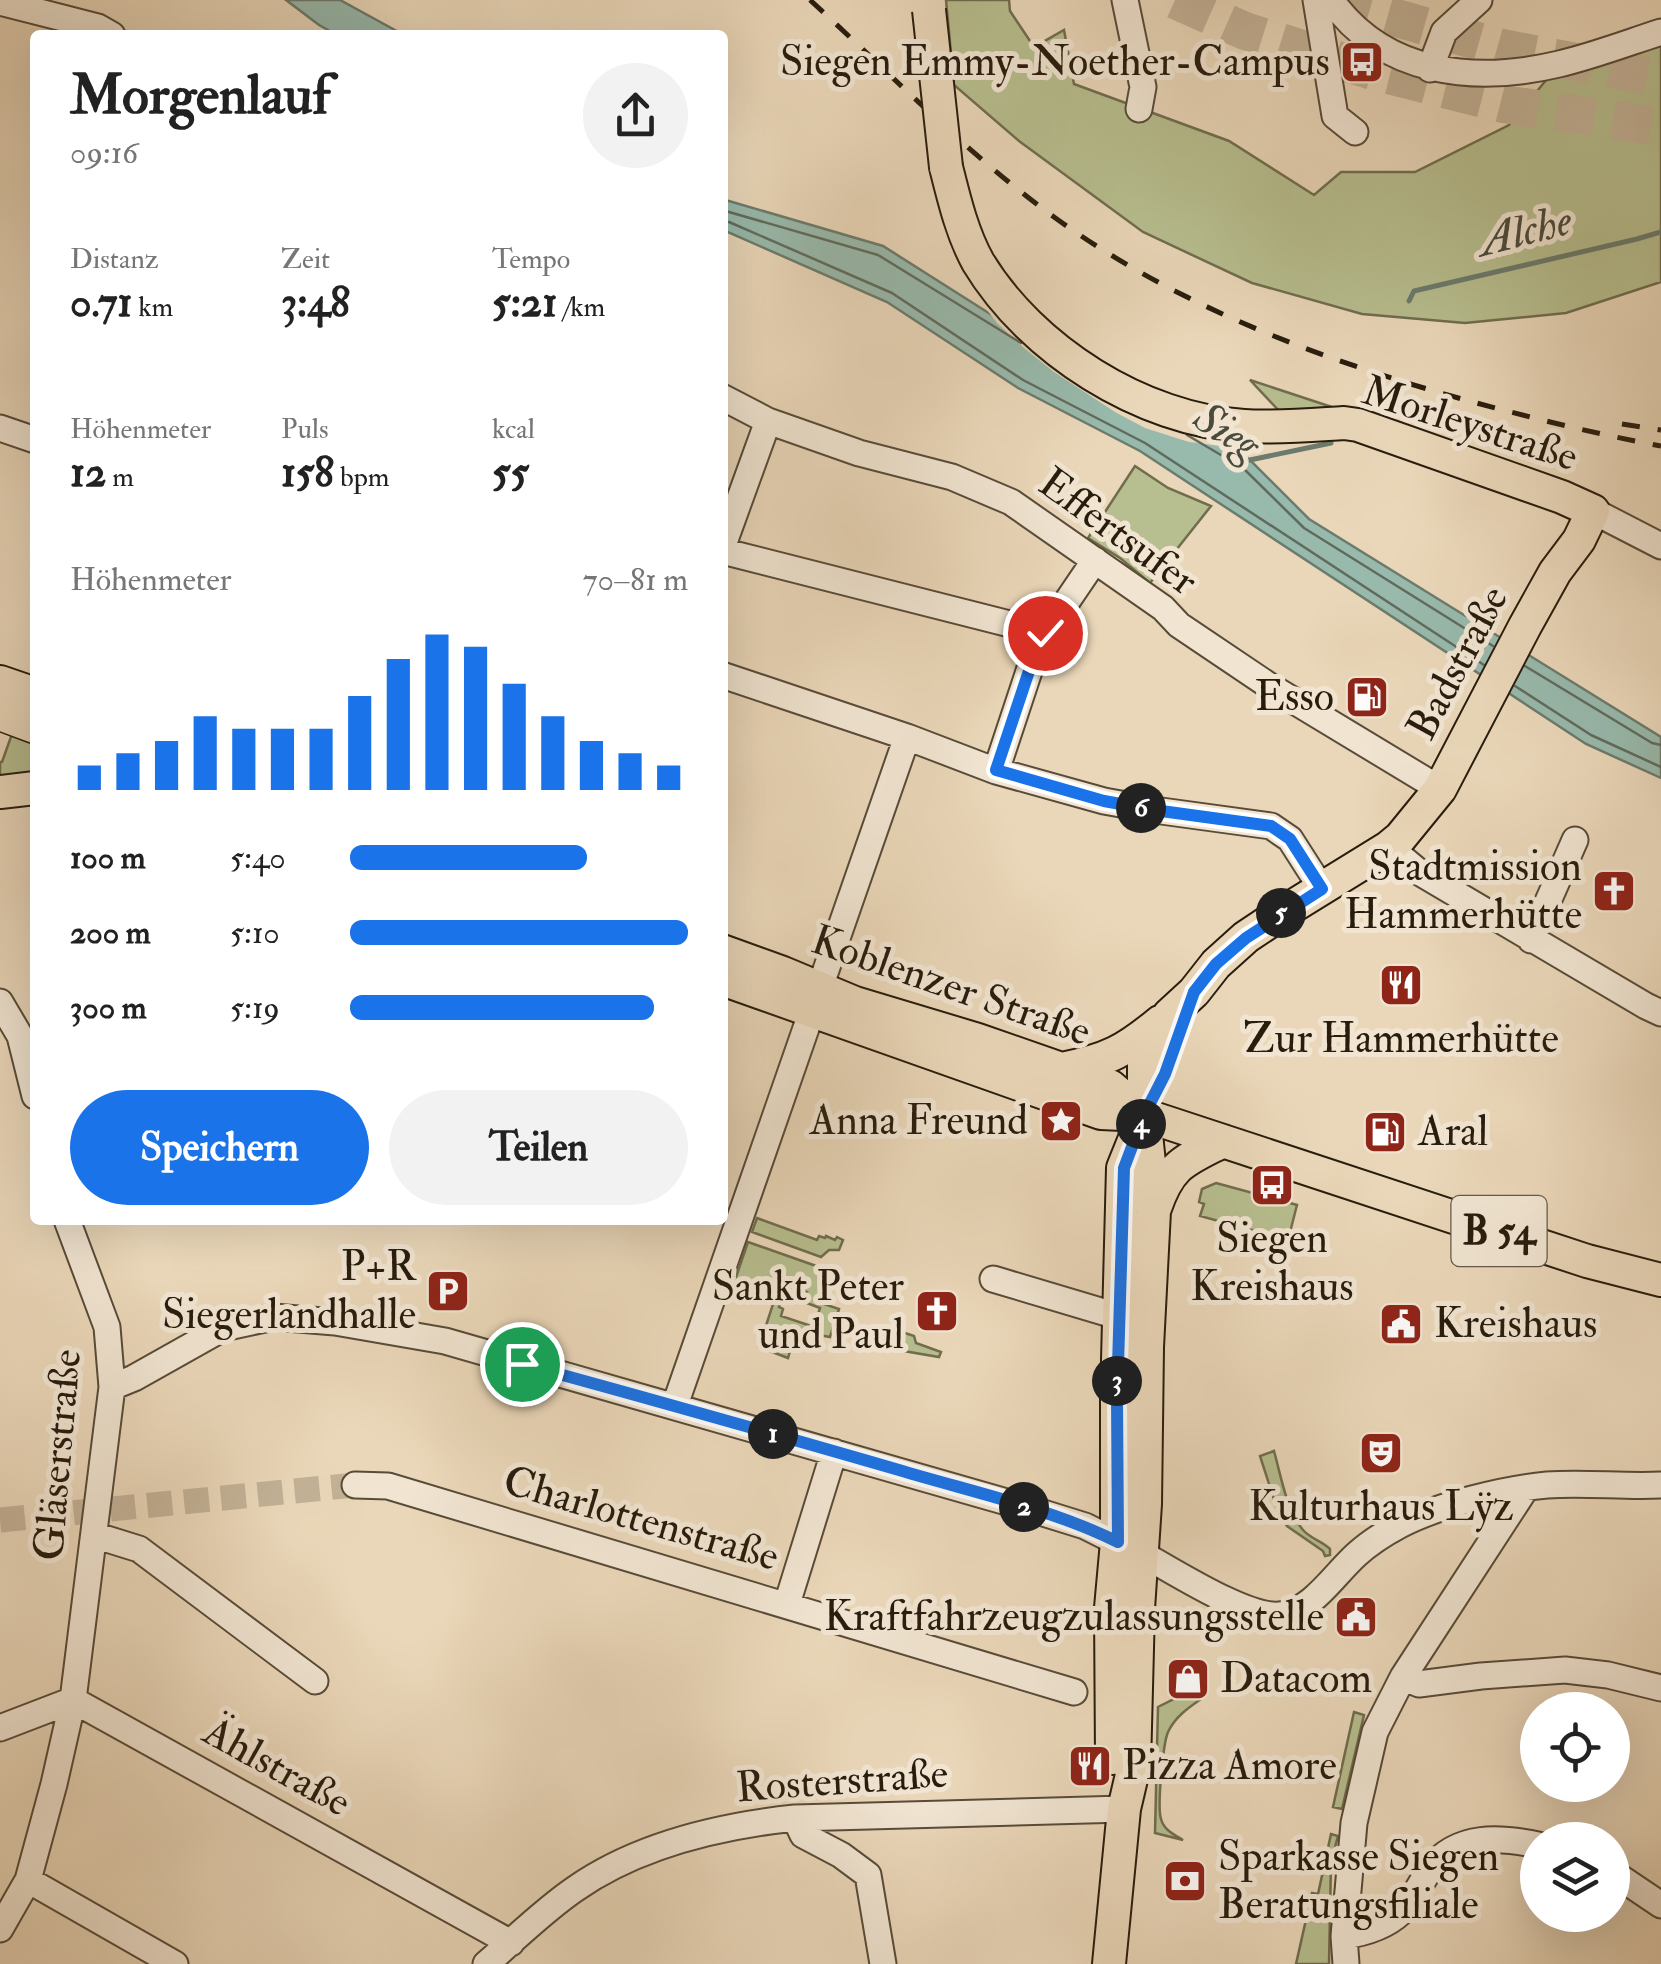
<!DOCTYPE html>
<html lang="de">
<meta charset="utf-8">
<style>
body{margin:0;font-family:"IM FELL Double Pica",serif;background:#f2f2f2;color:#222;height:100vh;display:flex;flex-direction:column;font-size:38px;white-space:nowrap}
*{box-sizing:border-box;margin:0}
p{font-size:32px;color:#767676}
.icon{flex:none;width:55px;height:55px;fill:none;stroke:currentColor;stroke-width:2;stroke-linecap:round;stroke-linejoin:round}
.map{position:relative;flex:1;overflow:hidden}
.details{position:absolute;left:30px;top:30px;width:698px;height:1195px;display:flex;flex-direction:column;background:#fff;border-radius:10px;box-shadow:0 10px 40px #0002}
.details>*{flex:none}
.tools{position:absolute;left:1520px;top:1692px;display:grid;gap:20px}
.tools a{display:grid;place-items:center;width:110px;height:110px;border-radius:50%;background:#fff;box-shadow:0 10px 40px #0002;font-size:50px}
.pin{position:absolute;display:grid;place-items:center;width:85px;height:85px;color:#fff;margin:-42px;border:5px solid #fff;border-radius:50%;box-shadow:0 2px 10px #0007}
.km{position:absolute;width:50px;height:50px;margin:-25px;border-radius:50%;background:#222;color:#fff;font-size:28px;line-height:50px;text-align:center}
.round{display:grid;place-items:center;flex:none;width:105px;height:105px;border-radius:52px;background:#f2f2f2}
.headline{display:flex;align-items:center;justify-content:space-between;height:170px;padding:0 40px}
h1{font-size:55px;font-weight:700;line-height:75px}
.stats{display:grid;grid-template-columns:repeat(3,1fr);gap:15px;height:170px;padding:10px 40px}
.stats div{display:grid;align-content:center}
.stats b{font-size:42px;font-weight:700}
.stats small{font-size:28px;font-weight:400}
.stats p{font-size:28px}
.chart{height:280px;padding:20px 40px}
.chart p{display:flex;justify-content:space-between}
.chart svg{width:100%;height:180px;margin-top:10px;stroke:#1a73e8;stroke-width:6}
.button{display:flex;gap:20px;margin-top:auto;padding:20px 40px}
.button a{flex:1;height:115px;border-radius:60px;background:#1a73e8;color:#fff;font-size:40px;font-weight:700;line-height:115px;text-align:center}
.button a+a{background:#f2f2f2;color:#222}
ul{padding:0 40px;list-style:none;font-size:32px}
li{display:grid;grid-template-columns:160px 120px 1fr;align-items:center;height:75px}
li i{height:25px;border-radius:12px;background:#1a73e8}
.map>svg:first-child{display:block}
.green{fill:#b7be8f;stroke:#706d4e;stroke-width:2.5;fill-rule:evenodd}
.water{fill:#98baad;stroke:#6b7b6d;stroke-width:2.5}
.pier{fill:#ead7b9}
.lines{fill:none;stroke-linecap:round;stroke-linejoin:round}
.shore{stroke:#606b5d;stroke-width:2.5}
.stream{stroke:#6b7b6d;stroke-width:5}
.minor-tunnel{stroke:#c3b297;stroke-width:25;stroke-dasharray:25 12;stroke-linecap:butt}
.highway-tunnel{stroke:#c3b297;stroke-width:38;stroke-dasharray:38 19;stroke-linecap:butt}
.minor-casing{stroke:#584b38;stroke-width:29}
.major-casing{stroke:#281c0d;stroke-width:36}
.highway-casing{stroke:#281c0d;stroke-width:41}
.minor{stroke:#f1e5d2;stroke-width:25}
.major{stroke:#ead7b9;stroke-width:32}
.highway{stroke:#ead7b9;stroke-width:38}
.rail{stroke:#281c0d;stroke-width:5;stroke-dasharray:18 18;stroke-linecap:butt}
.major-bridge-casing{stroke:#281c0d;stroke-width:36;stroke-linecap:butt}
.major-bridge{stroke:#ead7b9;stroke-width:32}
.route-casing{stroke:#fff;stroke-width:20}
.route{stroke:#1a73e8;stroke-width:12}
.labels{text-anchor:middle;dominant-baseline:central;stroke-width:10;stroke-linejoin:round;paint-order:stroke}
.shield{fill:#f1e5d2;stroke:#645848;stroke-width:2.5}
.shield-label{font-size:40px;font-weight:bold;fill:#281c0d}
.poi-label{font-size:42px;fill:#281c0d;stroke:#f1e5d2;text-anchor:end}
.street-label{font-size:42px;fill:#281c0d;stroke:#f1e5d2}
.water-label{font-size:45px;font-style:italic;fill:#4a4b3d;stroke:#f1e5d2}
</style>
<div class="map">
<svg width="1661" height="1964" viewBox="0 0 1661 1964">
<rect width="100%" height="100%" fill="#ead7b9"/>
<filter id="stains"><feTurbulence type="fractalNoise" baseFrequency=".002" numOctaves="4"/><feColorMatrix values="0 0 0 0 .2 0 0 0 0 .09 0 0 0 0 .02 0 0 0 .5 -.17"/></filter>
<radialGradient id="worn" r=".72"><stop offset=".6" stop-color="#630" stop-opacity="0"/><stop offset="1" stop-color="#630" stop-opacity=".3"/></radialGradient>
<path class="green" d="M946,0H1009L1010,11L1034,47L1064,30L1074,84L1229,141L1314,195L1341,172H1415L1509,125L1566,56L1661,21V282L1566,313L1465,323L1362,314L1252,283L1143,232L1019,141L954,85Z
M1250,380L1347,412L1282,414Z
M1135,466L1168,488L1211,506L1150,583L1120,558L1088,538Z
M13,731L35,739V781L0,785V762H2Z
M1216,1183L1297,1205L1288,1240L1200,1216L1204,1204L1199,1202L1202,1189Z
M757,1218L817,1240L819,1236L825,1238L826,1236L835,1240L837,1237L843,1240L839,1250H829L821,1257L752,1232Z
M748,1242L819,1267V1279L827,1286L821,1303L839,1309L830,1337L796,1331L788,1358L759,1347L775,1298L734,1283ZM794,1288L807,1292L804,1302L820,1308L814,1327L781,1316L783,1309L779,1307L783,1295L790,1297Z
M887,1327L914,1336L916,1343L941,1352L939,1357L880,1347Z
M1274,1451C1281,1476 1286,1509 1303,1530C1311,1539 1322,1541 1330,1549V1555L1325,1556L1323,1551L1287,1526L1279,1515L1260,1456Z
M1196,1688L1200,1690L1201,1699C1188,1708 1175,1717 1168,1732C1163,1744 1157,1806 1161,1819C1164,1830 1173,1834 1183,1840L1155,1833L1158,1707Z
M1354,1712L1364,1715L1342,1809L1333,1807Z
M1331,1834L1338,1836L1331,1862L1329,1964H1296L1312,1893L1318,1894Z"/>
<path class="water" d="M286,0H340L404,35H337L319,25Z
M722,199L883,246L995,317L1249,459L1309,519L1661,737V778L1586,744L1140,451L1018,388L887,302L723,230Z"/>
<path class="pier" d="M980,301L1229,442L1230,447L1189,442L1145,428L1115,412L1054,372L1024,348L997,323Z"/>
<g class="lines">
<path class="shore" d="M722,210L878,255L1021,343
M722,222H729L892,293L1023,380L1145,443L1484,665
M1187,435L1243,468L1304,528L1493,646
M1525,666L1652,743L1661,745
M1515,686L1591,735L1661,767"/>
<path class="stream" d="M1409,301L1414,291L1637,239L1661,232
M1245,461L1331,443"/>
<path class="minor-tunnel" d="M0,1520L355,1485"/>
<path class="highway-tunnel" d="M1175,0L1245,31L1369,70L1503,104L1661,127
M1333,0L1502,48L1661,78"/>
<g class="minor-casing">
<path id="minor" d="M1125,0L1143,87L1139,109
M1316,0L1335,116L1355,132
M1331,0C1384,75 1475,84 1559,64C1593,56 1627,43 1661,32
M0,2L98,27L112,35
M1430,69L1444,32L1479,0
M722,397L768,421L859,453L952,477L1011,502L1163,608L1179,625L1271,687L1440,789
M0,428L35,440
M1593,511L1661,546
M722,548L768,421
M722,551L1045,633
M722,675L907,737L996,771L1104,801L1154,810L1271,826L1290,839L1322,889
M996,771L1038,644L1095,560
M1389,847L1419,872L1646,1006L1661,1013
M1531,940L1575,840
M819,990L907,737
M0,1002L20,1036L35,1096
M993,1279L1107,1313H1118
M112,1387L134,1378L223,1328L274,1317L335,1322L445,1341L1024,1507L1085,1526L1117,1542
M675,1405L812,1011
M355,1485L388,1486L1074,1692
M94,1535L139,1549L315,1681
M1142,1554C1172,1570 1247,1619 1280,1615C1311,1612 1334,1575 1356,1555C1368,1544 1385,1533 1400,1525C1438,1505 1504,1489 1547,1485C1584,1482 1623,1487 1661,1485
M787,1604L834,1452
M1403,1677L1419,1684L1481,1676L1565,1670L1608,1675L1661,1688
M73,1700L511,1943
M0,1728L73,1700
M795,1818L803,1835L841,1855L868,1875L883,1964
M1612,1872L1661,1905
M28,1880L175,1964
M0,1929L28,1880L54,1784L73,1700L112,1387L107,1327L67,1220
M1344,1936C1364,1933 1385,1927 1400,1913C1414,1900 1420,1883 1431,1868C1458,1834 1499,1837 1538,1845
M486,1964C515,1939 543,1911 575,1889C638,1845 720,1826 795,1818L1124,1809
M1346,1964L1344,1936L1354,1823L1375,1732L1403,1677L1526,1488"/>
</g>
<g class="major-casing">
<path id="major" d="M946,167C954,199 962,233 978,262C1031,350 1142,420 1244,426C1278,428 1311,425 1344,423L1358,425L1562,497L1593,511L1579,540L1555,572L1525,626L1440,789L1400,838L1389,847L1282,913L1246,937L1216,964L1194,992L1169,1015L1144,1064V1115L1154,1211L1147,1347L1145,1504L1138,1609L1134,1766L1124,1809L1109,1964
M0,682L35,694
M0,792L35,788
M722,951L783,973L855,1003L978,1040L1110,1086L1144,1115
M722,979L1101,1113L1144,1115L1587,1261L1661,1280
M1062,1069C1108,1060 1125,1051 1160,1022
M1155,1208C1170,1164 1184,1161 1223,1141
M1112,1758L1111,1608L1117,1542V1398L1123,1168L1142,1121"/>
</g>
<g class="highway-casing">
<path id="highway" d="M0,711L35,724"/>
</g>
<use href="#minor" class="minor"/>
<use href="#major" class="major"/>
<use href="#highway" class="highway"/>
<path class="rail" d="M810,0C890,73 966,153 1054,217C1178,307 1322,360 1469,401C1532,418 1596,434 1661,446
M1622,424L1661,430"/>
<g class="major-bridge-casing">
<path id="major-bridge" d="M929,10L946,167"/>
</g>
<use href="#major-bridge" class="major-bridge"/>
</g>
<g class="lines">
<g class="route-casing">
<path id="route" d="M522,1364C648,1398 774,1434 899,1470C972,1492 1049,1508 1118,1542L1117,1398L1124,1168L1144,1115L1165,1074L1194,992L1216,964L1246,938L1322,889L1290,839L1271,826L1154,810L1104,801L996,770L1038,644L1045,633"/>
</g>
<use href="#route" class="route"/>
</g>
<defs>
<g id="bus-square" transform="scale(2.25)"><rect x="-9" y="-9" width="18" height="18" rx="4" fill="#8f2418" stroke="#f1e5d2"/><path d="M-5-6H5V4H4V6H2V4H-2V6H-4V4H-5ZM-3.5-4V0h7V-4ZM-3.5 1.2v1.5H-2V1.2ZM2 1.2v1.5H3.5V1.2Z" fill="#fff"/></g>
<g id="fuel-square" transform="scale(2.25)"><rect x="-9" y="-9" width="18" height="18" rx="4" fill="#8f2418" stroke="#f1e5d2"/><path d="M-5.5-6h7V0h2V4h1.3V-2.5L3-4.5l.8-.8L6-3V5H2.5V1h-1V6h-7ZM-4.2-4.7v3.2H.2V-4.7Z" fill="#fff"/></g>
<g id="church-square" transform="scale(2.25)"><rect x="-9" y="-9" width="18" height="18" rx="4" fill="#8f2418" stroke="#f1e5d2"/><path d="M-1.2-6h2.4v3.5h3.3v2.4h-3.3V6h-2.4V-.1h-3.3v-2.4h3.3Z" fill="#fff"/></g>
<g id="restaurant-square" transform="scale(2.25)"><rect x="-9" y="-9" width="18" height="18" rx="4" fill="#8f2418" stroke="#f1e5d2"/><path d="M-5-6h1v4h1v-4h1v4h1v-4h1v5L-1.5 .5V6h-2V.5L-5-1ZM5-6V6H3V1.5H1.5Q1.5-4 5-6Z" fill="#fff"/></g>
<g id="sight-square" transform="scale(2.25)"><rect x="-9" y="-9" width="18" height="18" rx="4" fill="#8f2418" stroke="#f1e5d2"/><path d="M0-6L1.8-2.2L6-1.7L2.9 1.2L3.7 5.4L0 3.3L-3.7 5.4L-2.9 1.2L-6-1.7L-1.8-2.2Z" fill="#fff"/></g>
<g id="parking-square" transform="scale(2.25)"><rect x="-9" y="-9" width="18" height="18" rx="4" fill="#8f2418" stroke="#f1e5d2"/><path d="M-3.5-5.5H1a3.5 3.5 0 0 1 0 7H-1V5.5H-3.5ZM-1-3.4V-.6H.8a1.4 1.4 0 0 0 0-2.8Z" fill="#fff"/></g>
<g id="civic-square" transform="scale(2.25)"><rect x="-9" y="-9" width="18" height="18" rx="4" fill="#8f2418" stroke="#f1e5d2"/><path d="M-.6-6.5H3V-4.5H.6V-3L4-1V1h2V6H-6V1h2V-1L-.6-3ZM-1.2 2.5V6h2.4V2.5Z" fill="#fff"/></g>
<g id="theatre-square" transform="scale(2.25)"><rect x="-9" y="-9" width="18" height="18" rx="4" fill="#8f2418" stroke="#f1e5d2"/><path d="M-5-5.5Q0-4 5-5.5V0Q5 5 0 6Q-5 5-5 0ZM-3.3-2.5H-1v1.5H-3.3ZM1-2.5H3.3v1.5H1ZM-2.8 1Q0 5.5 2.8 1Z" fill="#fff"/></g>
<g id="shop-square" transform="scale(2.25)"><rect x="-9" y="-9" width="18" height="18" rx="4" fill="#8f2418" stroke="#f1e5d2"/><path d="M-5-2.5h2.3a2.7 3.5 0 0 1 5.4 0H5L5.5 6h-11ZM-1.5-2.5h3a1.5 2.3 0 0 0-3 0Z" fill="#fff"/></g>
<g id="bank-square" transform="scale(2.25)"><rect x="-9" y="-9" width="18" height="18" rx="4" fill="#8f2418" stroke="#f1e5d2"/><path d="M-6-4H6V4H-6ZM0-2.3a2.3 2.3 0 1 0 0 4.6a2.3 2.3 0 1 0 0-4.6Z" fill="#fff"/></g>
</defs>
<g fill-rule="evenodd">
<use href="#bus-square" x="1362" y="62"/>
<use href="#fuel-square" x="1367" y="697"/>
<use href="#church-square" x="1614" y="891"/>
<use href="#restaurant-square" x="1401" y="985"/>
<use href="#sight-square" x="1061" y="1121"/>
<use href="#fuel-square" x="1385" y="1132"/>
<use href="#bus-square" x="1272" y="1185"/>
<use href="#parking-square" x="448" y="1291"/>
<use href="#church-square" x="937" y="1311"/>
<use href="#civic-square" x="1401" y="1324"/>
<use href="#theatre-square" x="1381" y="1453"/>
<use href="#civic-square" x="1356" y="1617"/>
<use href="#shop-square" x="1188" y="1679"/>
<use href="#restaurant-square" x="1090" y="1766"/>
<use href="#bank-square" x="1185" y="1881"/>
</g>
<g class="labels">
<rect class="shield" x="1451.5" y="1196" width="95" height="70" rx="8"/>
<g class="shield-label">
<text x="1499" y="1231">B 54</text>
</g>
<g class="poi-label">
<text x="1330" y="62">Siegen Emmy-Noether-Campus</text>
<text x="1334" y="697">Esso</text>
<text x="1582" y="867">Stadtmission<tspan x="1582" dy="48">Hammerhütte</tspan></text>
<text x="1401" y="1039" text-anchor="middle">Zur Hammerhütte</text>
<text x="1028" y="1121">Anna Freund</text>
<text x="1418" y="1132" text-anchor="start">Aral</text>
<text x="1272" y="1239" text-anchor="middle">Siegen<tspan x="1272" dy="48">Kreishaus</tspan></text>
<text x="416" y="1267">P+R<tspan x="416" dy="48">Siegerlandhalle</tspan></text>
<text x="904" y="1287">Sankt Peter<tspan x="904" dy="48">und Paul</tspan></text>
<text x="1434" y="1324" text-anchor="start">Kreishaus</text>
<text x="1381" y="1507" text-anchor="middle">Kulturhaus Lÿz</text>
<text x="1324" y="1617">Kraftfahrzeugzulassungsstelle</text>
<text x="1220" y="1679" text-anchor="start">Datacom</text>
<text x="1122" y="1766" text-anchor="start">Pizza Amore</text>
<text x="1218" y="1857" text-anchor="start">Sparkasse Siegen<tspan x="1218" dy="48">Beratungsfiliale</tspan></text>
</g>
<g class="street-label">
<text transform="translate(1470 424) rotate(18)">Morleystraße</text>
<text transform="translate(1118 532) rotate(36)">Effertsufer</text>
<text transform="translate(1458 663) rotate(-62)">Badstraße</text>
<text transform="translate(951 986) rotate(19)">Koblenzer Straße</text>
<text transform="translate(58 1455) rotate(-85)">Gläserstraße</text>
<text transform="translate(641 1519) rotate(16)">Charlottenstraße</text>
<text transform="translate(277 1767) rotate(29)">Ählstraße</text>
<text transform="translate(842 1781) rotate(-4)">Rosterstraße</text>
</g>
<g class="water-label">
<text transform="translate(1525 231) rotate(-14)">Alche</text>
<text transform="translate(1227 431) rotate(32)">Sieg</text>
</g>
</g>
<rect width="100%" height="100%" filter="url(#stains)"/>
<rect width="100%" height="100%" fill="url(#worn)"/>
</svg>
<div class="tools">
<a><svg class="icon" aria-label="locate" viewBox="0 0 24 24"><circle cx="12" cy="12" r="6"/><path d="M12 2v4M12 18v4M2 12h4M18 12h4"/></svg></a>
<a><svg class="icon" aria-label="layers" viewBox="0 0 24 24"><path d="M12 4l9 5-9 5-9-5zM3 14l9 5 9-5"/></svg></a>
</div>
<div class="pin" style="left:522px;top:1364px;background:#1e9e55"><svg class="icon" aria-label="arrive" viewBox="0 0 24 24"><path d="M6 21V4h12l-3 4 3 4H6"/></svg></div>
<div class="pin" style="left:1045px;top:633px;background:#d93025"><svg class="icon" aria-label="check" viewBox="0 0 24 24"><path d="M5 12l5 5 9-10"/></svg></div>
<b class="km" style="left:773px;top:1434px">1</b>
<b class="km" style="left:1024px;top:1507px">2</b>
<b class="km" style="left:1117px;top:1381px">3</b>
<b class="km" style="left:1141px;top:1124px">4</b>
<b class="km" style="left:1281px;top:913px">5</b>
<b class="km" style="left:1141px;top:808px">6</b>
<section class="details">
<div class="headline"><div><h1>Morgenlauf</h1><p>09:16</p></div><a class="round"><svg class="icon" aria-label="share" viewBox="0 0 24 24"><path d="M12 15V3M7 8l5-5 5 5M5 13v7h14v-7"/></svg></a></div>
<div class="stats">
<div><p>Distanz</p><b>0.71<small> km</small></b></div>
<div><p>Zeit</p><b>3:48</b></div>
<div><p>Tempo</p><b>5:21<small> /km</small></b></div>
</div>
<div class="stats">
<div><p>Höhenmeter</p><b>12<small> m</small></b></div>
<div><p>Puls</p><b>158<small> bpm</small></b></div>
<div><p>kcal</p><b>55</b></div>
</div>
<div class="chart"><p><span>Höhenmeter</span>70–81 m</p>
<svg viewBox="0 0 160 44" preserveAspectRatio="none"><path d="M5 44V38M15 44V35M25 44V32M35 44V26M45 44V29M55 44V29M65 44V29M75 44V21M85 44V12M95 44V6M105 44V9M115 44V18M125 44V26M135 44V32M145 44V35M155 44V38"/></svg>
</div>
<ul>
<li><b>100 m</b>5:40<i style="width:70%"></i></li>
<li><b>200 m</b>5:10<i style="width:100%"></i></li>
<li><b>300 m</b>5:19<i style="width:90%"></i></li>
</ul>
<div class="button"><a>Speichern</a><a>Teilen</a></div>
</section>
</div>
